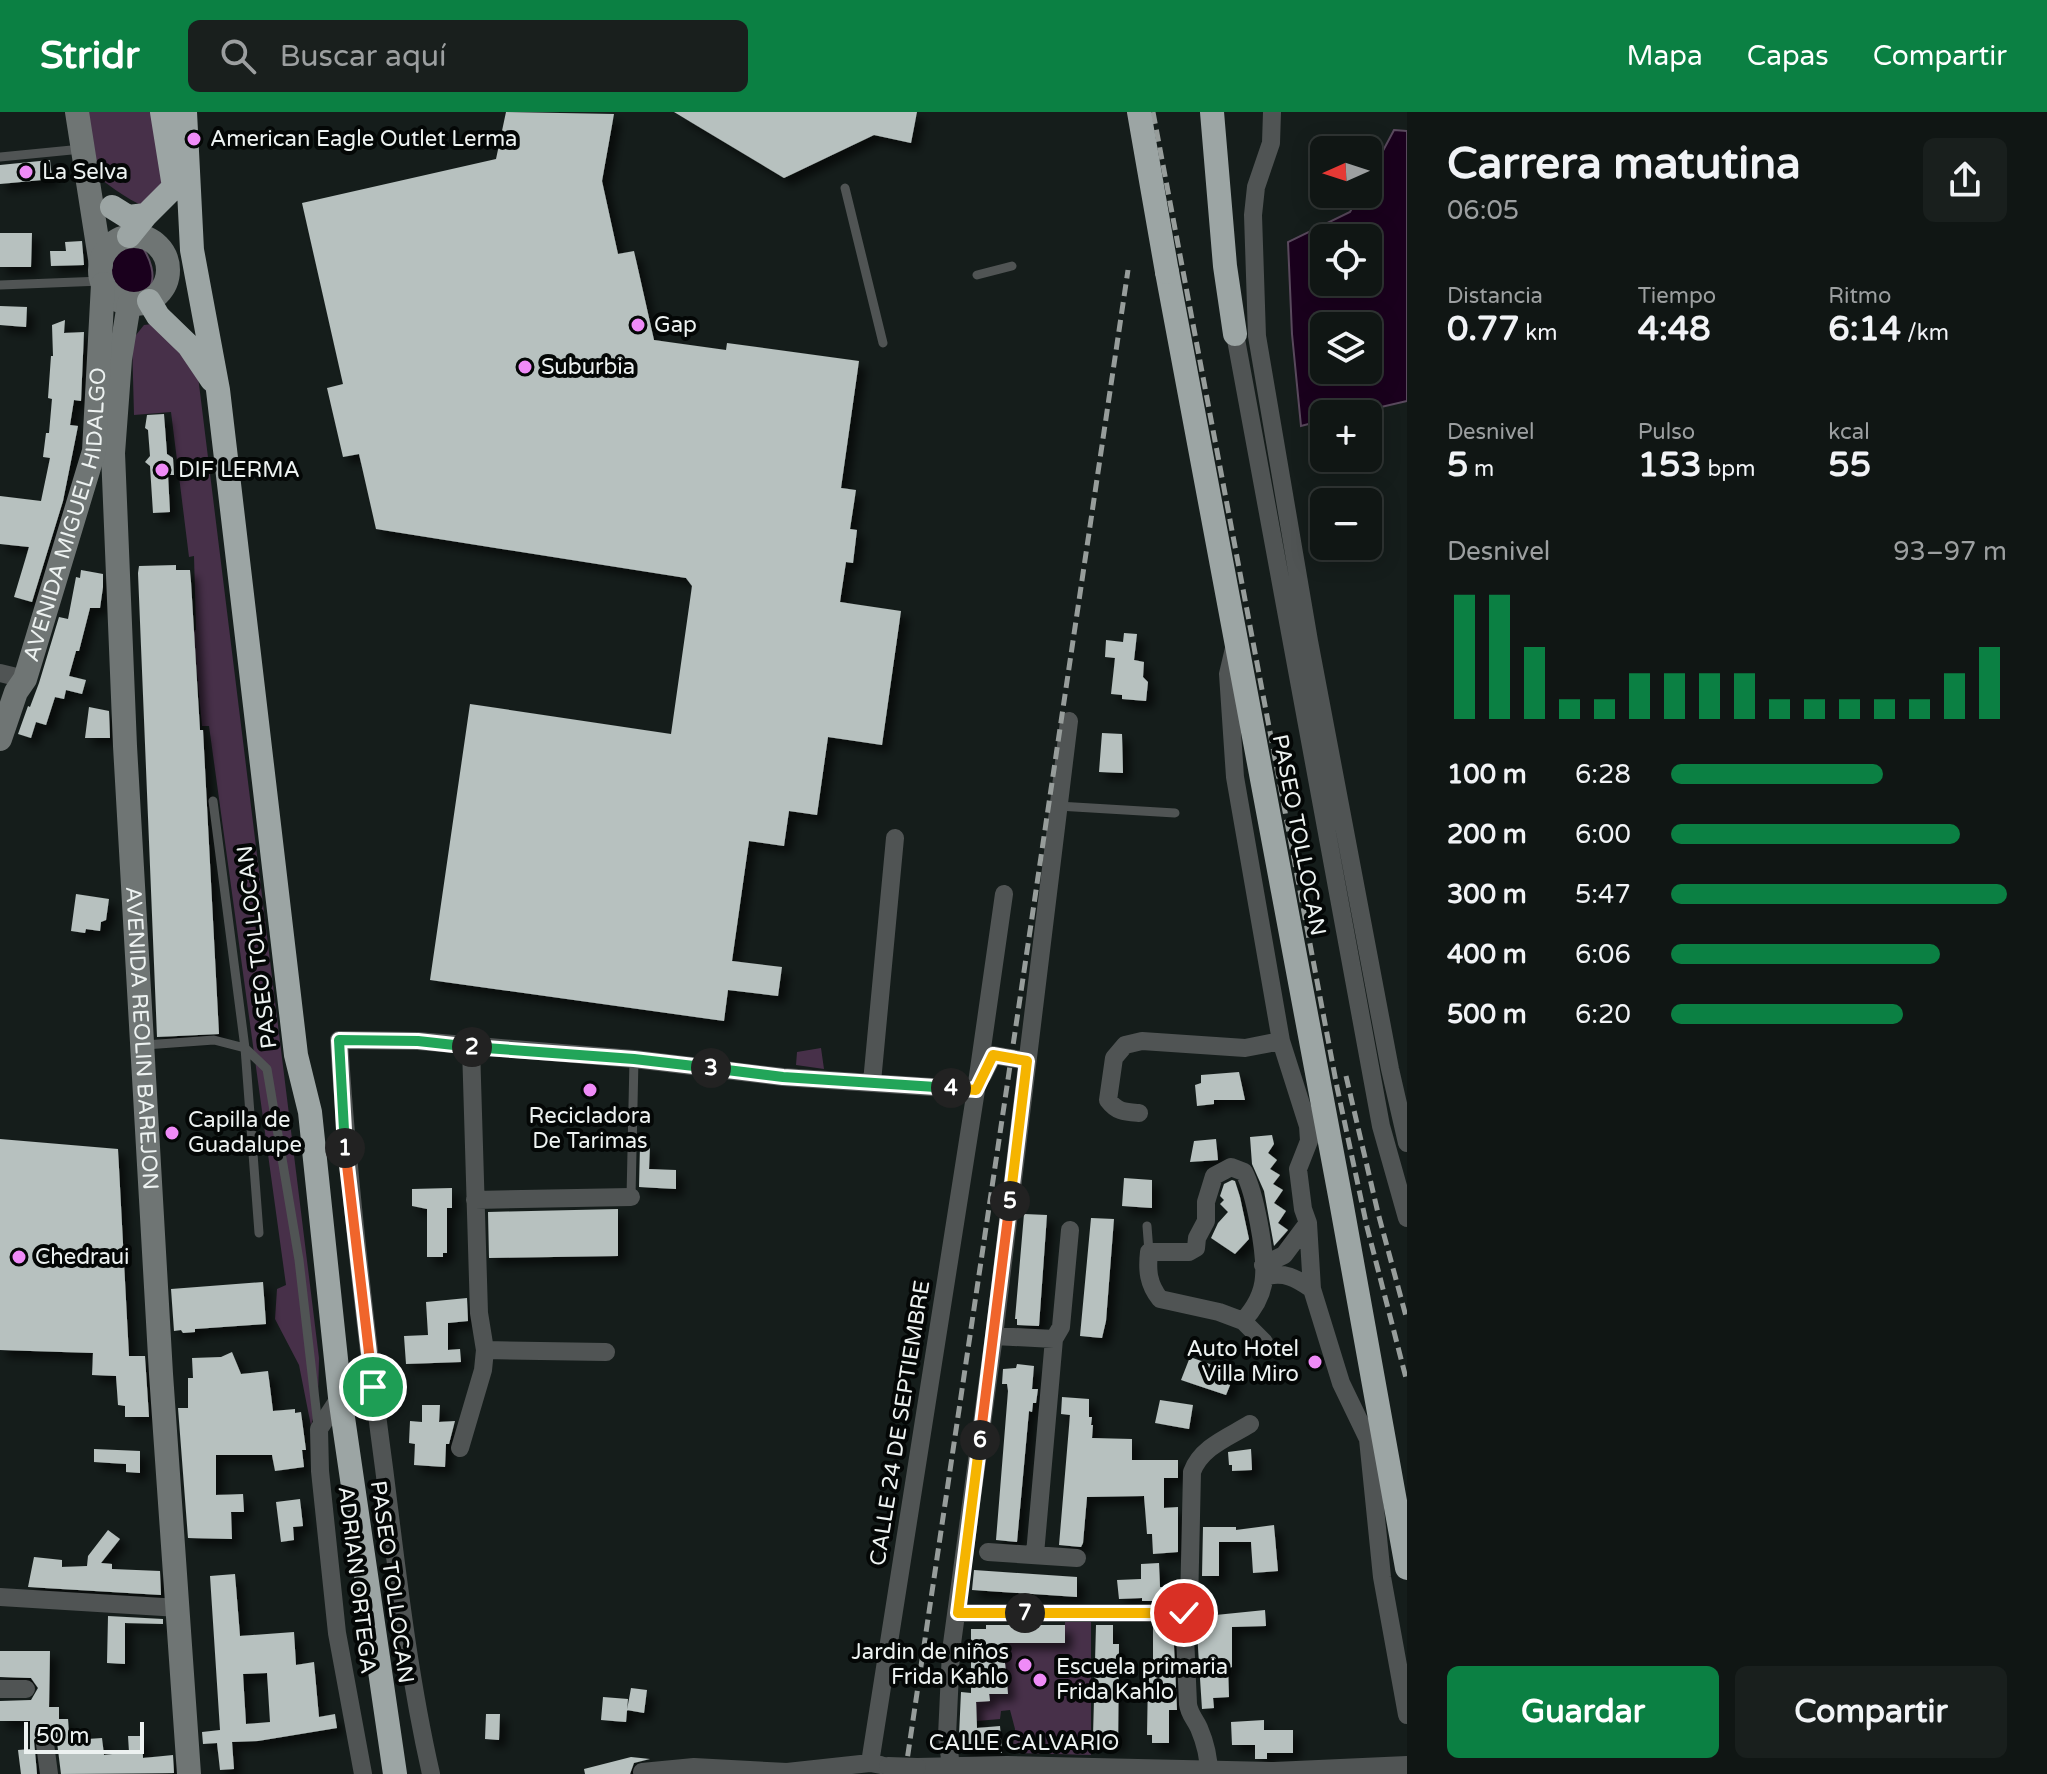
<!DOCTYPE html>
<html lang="es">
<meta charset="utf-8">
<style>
body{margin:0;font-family:"Varela Round",sans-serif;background:#191f1d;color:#f1f3f6;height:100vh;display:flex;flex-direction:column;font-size:30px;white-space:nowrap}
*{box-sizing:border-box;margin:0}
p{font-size:26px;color:#9c9fa0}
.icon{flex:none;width:44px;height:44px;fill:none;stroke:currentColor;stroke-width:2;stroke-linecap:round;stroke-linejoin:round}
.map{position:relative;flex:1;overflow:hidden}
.panel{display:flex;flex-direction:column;background:#101614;width:640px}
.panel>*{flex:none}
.needle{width:52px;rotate:267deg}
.controls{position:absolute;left:1310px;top:24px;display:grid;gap:16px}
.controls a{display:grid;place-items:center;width:72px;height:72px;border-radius:12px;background:#101614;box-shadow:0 4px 20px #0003,0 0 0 2px #303534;font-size:40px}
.scale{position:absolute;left:24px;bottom:20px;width:120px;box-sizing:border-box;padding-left:8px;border:4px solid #edf2f1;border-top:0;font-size:22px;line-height:28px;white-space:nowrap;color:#edf2f1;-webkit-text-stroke:6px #040706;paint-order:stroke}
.pin{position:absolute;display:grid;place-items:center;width:68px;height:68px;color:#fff;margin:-34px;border:4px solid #fff;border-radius:50%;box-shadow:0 2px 8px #0007}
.km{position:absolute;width:40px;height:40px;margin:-20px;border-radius:50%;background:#222;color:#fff;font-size:22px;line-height:40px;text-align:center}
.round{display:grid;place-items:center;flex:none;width:84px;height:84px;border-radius:12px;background:#191f1d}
.head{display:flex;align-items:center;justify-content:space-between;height:136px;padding:0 40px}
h1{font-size:44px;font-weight:700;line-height:60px}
.figures{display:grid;grid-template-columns:repeat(3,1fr);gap:12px;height:136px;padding:8px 40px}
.figures div{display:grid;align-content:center}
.figures b{font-size:34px;font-weight:700}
.figures small{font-size:22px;font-weight:400}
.figures p{font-size:22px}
.chart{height:224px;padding:16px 40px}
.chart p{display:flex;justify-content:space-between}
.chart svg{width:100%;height:144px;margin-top:8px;stroke:#0b8043;stroke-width:6}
.button{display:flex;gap:16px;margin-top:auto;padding:16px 40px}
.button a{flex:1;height:92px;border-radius:12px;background:#0b8043;color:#fff;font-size:32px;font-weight:700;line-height:92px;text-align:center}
.button a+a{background:#191f1d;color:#f1f3f6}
ul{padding:0 40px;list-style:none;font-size:26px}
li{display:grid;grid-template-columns:128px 96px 1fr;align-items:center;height:60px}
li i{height:20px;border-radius:10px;background:#0b8043}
header{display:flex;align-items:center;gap:48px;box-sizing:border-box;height:112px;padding:0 40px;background:#0b8043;color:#fff}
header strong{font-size:38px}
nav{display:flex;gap:44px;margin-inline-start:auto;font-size:28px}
.search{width:560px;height:72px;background:#191f1d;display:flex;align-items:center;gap:20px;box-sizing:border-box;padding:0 28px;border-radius:12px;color:#9c9fa0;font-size:30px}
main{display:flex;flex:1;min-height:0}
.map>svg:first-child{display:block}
.green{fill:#473049}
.water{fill:#1a001d;stroke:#59495d;stroke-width:2;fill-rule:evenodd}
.building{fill:#b7c1bf;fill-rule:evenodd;filter:url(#shadow)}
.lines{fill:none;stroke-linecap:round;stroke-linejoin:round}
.lane{stroke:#505454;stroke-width:9}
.street{stroke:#505454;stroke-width:18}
.secondary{stroke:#6f7574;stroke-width:24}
.highway{stroke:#9ca5a4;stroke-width:24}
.rail{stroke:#979d9b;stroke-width:5;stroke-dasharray:12 6;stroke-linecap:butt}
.street-bridge{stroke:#505454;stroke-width:18}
.highway-bridge{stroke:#9ca5a4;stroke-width:24}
.split-1-casing{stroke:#fff;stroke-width:16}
.split-2-casing{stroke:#fff;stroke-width:16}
.split-3-casing{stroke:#fff;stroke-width:16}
.split-4-casing{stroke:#fff;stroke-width:16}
.split-5-casing{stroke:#fff;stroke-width:16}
.split-6-casing{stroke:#fff;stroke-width:16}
.split-7-casing{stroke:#fff;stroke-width:16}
.split-8-casing{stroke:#fff;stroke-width:16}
.split-1{stroke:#f0652b;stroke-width:10}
.split-2{stroke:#22a559;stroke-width:10}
.split-3{stroke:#22a559;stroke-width:10}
.split-4{stroke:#22a559;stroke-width:10}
.split-5{stroke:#f5b400;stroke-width:10}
.split-6{stroke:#f0652b;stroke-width:10}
.split-7{stroke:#f5b400;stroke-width:10}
.split-8{stroke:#f5b400;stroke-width:10}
.poi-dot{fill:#ef8bf7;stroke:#040706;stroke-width:3}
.labels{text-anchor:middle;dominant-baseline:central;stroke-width:8;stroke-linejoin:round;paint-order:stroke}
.poi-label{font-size:22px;fill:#edf2f1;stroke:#040706;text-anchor:start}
.street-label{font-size:22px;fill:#edf2f1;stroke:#040706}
</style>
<header>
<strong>Stridr</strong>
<div class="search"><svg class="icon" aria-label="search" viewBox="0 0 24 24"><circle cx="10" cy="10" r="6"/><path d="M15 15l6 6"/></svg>Buscar aquí</div>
<nav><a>Mapa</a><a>Capas</a><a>Compartir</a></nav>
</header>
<main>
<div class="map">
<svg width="1407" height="1662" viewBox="0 0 1407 1662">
<defs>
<filter id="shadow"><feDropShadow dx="7" dy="7" stdDeviation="4" flood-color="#0009"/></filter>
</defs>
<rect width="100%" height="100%" fill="#151d1b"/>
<path class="green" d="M79,0H156L166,74L146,95C126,88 105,69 86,57Z
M160,211L196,248L319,1246L318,1288L311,1314L299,1253L275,1207L277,1177L286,1173L209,614H202L193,518H196L194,444L189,445L171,300L134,303L132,228L144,213Z
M821,936L824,957L796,953L797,940Z
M1065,1505L1091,1506V1643L1012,1641L1015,1617L1010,1598L1001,1599L1000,1607L977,1609L975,1581L1008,1582L1003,1531H1065Z"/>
<path class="water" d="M1394,18L1407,19V289L1351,302H1324V308L1301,314L1292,222L1288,130L1350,100L1360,82H1368V67ZM1324,126H1368V170H1324ZM1324,214H1368V258H1324Z
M127,132L143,136C159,161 157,190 120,185C104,171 107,150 119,135Z"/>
<path class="building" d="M506,0L614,2L602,69L618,142L634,139L654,228L726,238L727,231L859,249L841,376L856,378L850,417L857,418L853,451L846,450L840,490L901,499L882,633L828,625L817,703L789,699L784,734L749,729L732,849L782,855L778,884L728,878L724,909L430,868L470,592L671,622L692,474L686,466L376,417L359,342L343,345L327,276L343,272L302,91L496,47Z
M674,0H917L911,31L874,23L784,66Z
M50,48L52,67L0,72V53Z
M0,121H32L31,155H0Z
M82,129L84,153L51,154L50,139H66L65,130Z
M0,194L27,195L26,215L0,213Z
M65,208L64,221L84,220L81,289L74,288L70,313L78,314L63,389L32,490L14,485L29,435L0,432V384L41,389L50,346L43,345L46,321H49L52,287L48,286L51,244H53L52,213Z
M164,302L167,342L173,346L174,363H168L170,400L153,401L150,354L145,350L150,344L148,318L145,316L147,303Z
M176,453V458H190L191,470L200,618H203L219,922L157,925L138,461L139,454Z
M81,458L103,462V475L100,496H90L79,539H76L69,564L86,568L82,582L66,578L64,587L55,585L46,613L36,610L31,626L18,622L28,594L30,595L39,571L59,505L68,507L76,465L80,466Z
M1124,521L1137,522L1134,548L1144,550L1143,565L1148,570L1146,589L1122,587V583L1111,582L1115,546L1105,545L1106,528L1123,530Z
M89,595L109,599L110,626H85Z
M1102,621L1122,622L1123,661L1099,660Z
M76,782L109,787L106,808L101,810L100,819L86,817L85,821L71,819Z
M1239,960L1245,988H1214V992L1197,994L1195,973L1201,971V963Z
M1272,1023L1274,1032L1268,1041L1277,1048L1270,1057L1280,1063L1273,1072L1283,1078L1274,1091L1286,1099L1278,1111L1288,1118L1274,1134L1264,1079L1252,1052L1250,1025Z
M0,1027L118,1037L129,1244H145L149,1305H125V1294L118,1293L116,1264L92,1263L93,1241L0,1238Z
M1216,1027L1218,1048L1190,1050L1194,1029Z
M640,1034H650L649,1057L676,1058V1077L639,1075Z
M1124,1066L1152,1068V1096L1122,1094Z
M1232,1068L1235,1069L1240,1085L1249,1127L1235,1142L1211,1126L1218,1111L1228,1100L1220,1092L1224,1088L1220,1084L1224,1072Z
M452,1076V1096H447V1141H443V1145H427V1097L412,1094V1077Z
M618,1097V1144L489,1146L488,1100Z
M1024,1102L1047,1103L1039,1214L1017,1213V1207H1015Z
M1091,1106L1114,1107L1106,1209L1102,1226L1080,1224Z
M263,1170L266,1212L195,1217V1220L183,1221L181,1218L174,1219L171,1177Z
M467,1186L468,1209L448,1211V1238L460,1237L461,1250L406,1252L404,1224L428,1223L426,1190Z
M232,1240L241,1262L268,1259L273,1299L295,1297V1301L301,1300L306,1338H302L304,1355L275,1359L272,1343H216V1383L243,1382L244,1400H231L232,1427L188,1426L178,1296H188V1266H193L192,1246L221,1245Z
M1190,1245L1235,1261L1226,1283L1181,1268Z
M1017,1252L1034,1254L1032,1277H1038L1036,1291H1033L1032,1300L1029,1299L1017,1430L996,1428L1008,1279L1007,1272H1002L1003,1257L1016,1256Z
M1062,1285L1089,1287V1305H1092L1091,1313H1093L1092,1326L1132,1327V1348H1178V1366H1164V1396L1178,1395V1440L1153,1442L1152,1422H1147L1144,1384L1087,1385L1083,1431L1081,1435L1059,1433L1070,1303L1061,1302Z
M1160,1288L1193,1293L1189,1317L1155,1311Z
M422,1293H440L439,1310L455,1309L449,1332H446L445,1355L414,1353L415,1332L409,1331L410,1309L422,1310Z
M94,1337L140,1339V1361L126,1360V1352L94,1350Z
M1251,1337L1252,1358L1232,1359V1353H1229L1228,1340Z
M300,1387L303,1414L293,1415L294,1428L281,1430L276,1390Z
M1274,1413L1278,1459L1253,1461L1251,1430H1219V1464H1202L1203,1415H1236V1418Z
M108,1418L120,1427L101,1451L112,1452V1457L160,1459L161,1483L28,1475L34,1445L62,1448V1455L87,1454L88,1444Z
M1159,1451L1160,1475H1166V1489H1142V1486L1119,1487L1117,1468L1141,1467V1452Z
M974,1458L1077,1465V1485L972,1478Z
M235,1462L240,1524L294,1520L296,1553L314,1550L319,1605L335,1602L337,1616L258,1629L232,1630L234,1657L220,1658L217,1631L203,1632L202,1620L220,1618L210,1464ZM267,1561L270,1610L246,1612L243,1562Z
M1265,1498L1266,1514L1232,1515V1555L1228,1556L1229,1585L1213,1586L1214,1596L1202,1597L1196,1505Z
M108,1504L163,1507V1512L125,1511V1552L107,1551Z
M986,1513H1065V1531H1003L1008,1582H989L990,1589L976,1590L977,1616L1000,1614L1002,1641L961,1640L959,1624L961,1580L971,1581V1517H986Z
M1096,1513H1113V1532H1119L1118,1633L1096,1632V1624H1093Z
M1153,1513H1173L1177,1598H1169V1631H1152V1623H1147L1148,1565H1153Z
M0,1539H50L49,1595H59V1607H68L69,1623L88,1622V1627L102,1626L104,1643L129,1640L128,1624H142L143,1646L173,1643L174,1661L61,1662L57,1630L54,1624L44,1620L34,1628L37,1662H21L18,1638L30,1637V1609H0V1589L31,1588L38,1576L31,1566L0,1565Z
M631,1576L647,1578L644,1601L627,1598Z
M603,1585L628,1587L626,1610L601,1608Z
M486,1602H500L499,1628L485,1627Z
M1264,1608V1618H1293V1641H1267V1647H1255V1633H1232L1231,1610Z
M631,1645L650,1647L634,1651L630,1662H585L584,1657Z"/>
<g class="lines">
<path class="lane" d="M0,45L82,37
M845,76L883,231
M977,163L1012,154
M0,173L102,169
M213,689L245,936L267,957L299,1148L318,1314
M1058,694L1175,701
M145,933L214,928L245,936L259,1121
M631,1085L634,947
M1147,1114L1149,1140"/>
<path class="street" d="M1272,0L1271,31L1256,75L1253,103L1257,224L1309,529L1390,957L1407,1031
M1235,222L1381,1014L1407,1106
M1235,532L1228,562L1235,665L1281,929L1308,1014L1309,1029L1298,1057L1303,1097L1308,1111L1312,1177L1341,1271L1368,1327L1382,1465L1407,1603
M0,561L25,567
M983,963L993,943L1027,949
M872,970L895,726
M1139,1001C1125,1000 1117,1000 1108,988L1114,946L1125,933L1142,929L1245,936L1281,929
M475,1088L631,1085
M1263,1153L1284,1143L1308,1111
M1264,1165C1284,1159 1296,1166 1312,1177
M1243,1209C1254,1197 1263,1181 1264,1165C1266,1141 1255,1081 1244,1060L1231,1055L1214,1064L1206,1090V1109L1197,1126L1196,1136L1189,1140H1149C1147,1158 1148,1172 1160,1187L1219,1200L1243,1209L1264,1230
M994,1224L1054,1227
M485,1238L606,1240
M340,1285L319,1317L320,1359L337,1521L363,1662
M460,1336L483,1258L485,1238L479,1201L471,935
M988,1440L1077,1446
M1035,1442L1054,1227L1061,1215L1070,1118
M0,1485L179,1496
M958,1501H1184
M0,1577H26
M45,1632L49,1662
M870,1651L976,978L1004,782
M917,1655L1007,1653L1274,1659L1407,1653
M642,1660L694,1655L787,1660L870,1651L881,1653
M431,1662C408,1561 397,1459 384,1356C365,1214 348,1072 339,928L418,929L634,947L783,965L976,978
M952,1662L947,1624L951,1539L994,1224L1069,609
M1209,1662C1209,1647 1205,1630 1199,1616C1195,1607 1189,1602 1188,1592L1184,1501L1189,1494L1192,1360C1201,1335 1229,1325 1250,1312"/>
<g class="secondary">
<path d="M77,0L101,153"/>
<circle cx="134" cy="158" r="34"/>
<path id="s1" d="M129,192L120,247L113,341L125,634L161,1262L189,1662"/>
<path id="s2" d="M0,627L16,580L25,567L94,339L103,172"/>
</g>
<path class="highway" d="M185,0L192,138L218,278L296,943L310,1000L340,1285L395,1662
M1212,0L1225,154L1235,222
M112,95L128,105L146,103
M129,124L146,103L174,75L162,0
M1167,160L1341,1089L1407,1456
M149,189L158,204L189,234L212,268"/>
<path class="rail" d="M1153,0L1337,975L1367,1115L1407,1270
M1346,964L1378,1101L1407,1208
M905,1662L1128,158"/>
<path class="street-bridge" d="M888,1654L917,1655"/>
<path class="highway-bridge" d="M1139,0L1167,160"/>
</g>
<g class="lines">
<g class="split-1-casing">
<path id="split-1" d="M345,1036L373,1275"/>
</g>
<g class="split-2-casing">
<path id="split-2" d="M345,1036L339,928L418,929L472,935"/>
</g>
<g class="split-3-casing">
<path id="split-3" d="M472,935L634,947L711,956"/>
</g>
<g class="split-4-casing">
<path id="split-4" d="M711,956L783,965L951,976"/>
</g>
<g class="split-5-casing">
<path id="split-5" d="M951,976L976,978L993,943L1027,949L1010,1089"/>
</g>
<g class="split-6-casing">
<path id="split-6" d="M980,1328L1010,1089"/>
</g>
<g class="split-7-casing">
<path id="split-7" d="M980,1328L958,1501H1025"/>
</g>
<g class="split-8-casing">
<path id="split-8" d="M1025,1501H1184"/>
</g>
<use href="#split-1" class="split-1"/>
<use href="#split-2" class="split-2"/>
<use href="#split-3" class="split-3"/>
<use href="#split-4" class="split-4"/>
<use href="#split-5" class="split-5"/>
<use href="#split-6" class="split-6"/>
<use href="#split-7" class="split-7"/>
<use href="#split-8" class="split-8"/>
</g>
<g class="poi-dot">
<circle cx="194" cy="27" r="8"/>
<circle cx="26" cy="60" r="8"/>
<circle cx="638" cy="213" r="8"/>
<circle cx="525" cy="255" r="8"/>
<circle cx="162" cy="358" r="8"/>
<circle cx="590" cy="978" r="8"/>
<circle cx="172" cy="1021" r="8"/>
<circle cx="19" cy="1145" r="8"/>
<circle cx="1315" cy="1250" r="8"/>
<circle cx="1025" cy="1553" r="8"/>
<circle cx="1040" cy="1568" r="8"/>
</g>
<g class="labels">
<g class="poi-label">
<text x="210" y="27">American Eagle Outlet Lerma</text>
<text x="42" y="60">La Selva</text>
<text x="654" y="213">Gap</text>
<text x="541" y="255">Suburbia</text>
<text x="178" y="358">DIF LERMA</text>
<text x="590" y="1004" text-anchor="middle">Recicladora<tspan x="590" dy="25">De Tarimas</tspan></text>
<text x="188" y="1008">Capilla de<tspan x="188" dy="25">Guadalupe</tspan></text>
<text x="35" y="1145">Chedraui</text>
<text x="1299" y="1237" text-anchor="end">Auto Hotel<tspan x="1299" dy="25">Villa Miro</tspan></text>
<text x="1009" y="1540" text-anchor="end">Jardin de niños<tspan x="1009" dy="25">Frida Kahlo</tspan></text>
<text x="1056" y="1555">Escuela primaria<tspan x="1056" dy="25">Frida Kahlo</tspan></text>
</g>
<g class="street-label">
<text stroke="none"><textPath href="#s2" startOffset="236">AVENIDA MIGUEL HIDALGO</textPath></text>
<text transform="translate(1299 723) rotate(79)">PASEO TOLLOCAN</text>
<text transform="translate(257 835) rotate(-97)">PASEO TOLLOCAN</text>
<text stroke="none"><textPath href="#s1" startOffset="736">AVENIDA REOLIN BAREJON</textPath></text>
<text transform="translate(900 1311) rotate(-81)">CALLE 24 DE SEPTIEMBRE</text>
<text transform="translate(357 1468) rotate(83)">ADRIAN ORTEGA</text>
<text transform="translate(392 1470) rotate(82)">PASEO TOLLOCAN</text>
<text x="1024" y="1631">CALLE CALVARIO</text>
</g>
</g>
</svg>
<div class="controls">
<a><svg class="needle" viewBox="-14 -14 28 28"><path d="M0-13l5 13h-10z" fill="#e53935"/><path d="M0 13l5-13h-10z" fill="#9c9fa0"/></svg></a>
<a><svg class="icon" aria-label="locate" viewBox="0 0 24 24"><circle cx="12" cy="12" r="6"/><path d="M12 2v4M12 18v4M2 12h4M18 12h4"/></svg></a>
<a><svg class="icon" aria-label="layers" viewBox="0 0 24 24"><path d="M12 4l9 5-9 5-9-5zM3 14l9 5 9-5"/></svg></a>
<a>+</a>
<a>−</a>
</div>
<div class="scale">50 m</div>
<div class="pin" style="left:373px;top:1275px;background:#1e9e55"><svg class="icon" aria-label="arrive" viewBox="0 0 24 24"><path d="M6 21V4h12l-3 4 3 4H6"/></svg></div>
<div class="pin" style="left:1184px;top:1501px;background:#d93025"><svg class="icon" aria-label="check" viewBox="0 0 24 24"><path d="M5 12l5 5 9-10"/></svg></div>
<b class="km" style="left:345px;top:1036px">1</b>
<b class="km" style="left:472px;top:935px">2</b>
<b class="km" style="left:711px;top:956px">3</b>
<b class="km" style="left:951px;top:976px">4</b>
<b class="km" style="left:1010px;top:1089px">5</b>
<b class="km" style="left:980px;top:1328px">6</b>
<b class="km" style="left:1025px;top:1501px">7</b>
</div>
<section class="panel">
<div class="head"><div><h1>Carrera matutina</h1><p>06:05</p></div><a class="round"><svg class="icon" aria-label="share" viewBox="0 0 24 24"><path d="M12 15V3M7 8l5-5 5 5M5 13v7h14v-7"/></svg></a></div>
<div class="figures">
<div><p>Distancia</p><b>0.77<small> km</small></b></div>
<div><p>Tiempo</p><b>4:48</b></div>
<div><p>Ritmo</p><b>6:14<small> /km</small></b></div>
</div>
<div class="figures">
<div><p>Desnivel</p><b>5<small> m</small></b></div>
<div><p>Pulso</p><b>153<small> bpm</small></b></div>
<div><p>kcal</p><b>55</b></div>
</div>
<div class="chart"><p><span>Desnivel</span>93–97 m</p>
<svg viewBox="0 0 160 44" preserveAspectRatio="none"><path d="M5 44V6M15 44V6M25 44V22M35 44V38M45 44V38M55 44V30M65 44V30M75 44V30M85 44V30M95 44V38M105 44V38M115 44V38M125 44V38M135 44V38M145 44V30M155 44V22"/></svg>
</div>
<ul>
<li><b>100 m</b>6:28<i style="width:63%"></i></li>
<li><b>200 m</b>6:00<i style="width:86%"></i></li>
<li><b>300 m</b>5:47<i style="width:100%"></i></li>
<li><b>400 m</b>6:06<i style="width:80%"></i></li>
<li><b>500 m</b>6:20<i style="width:69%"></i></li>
</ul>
<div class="button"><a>Guardar</a><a>Compartir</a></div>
</section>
</main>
